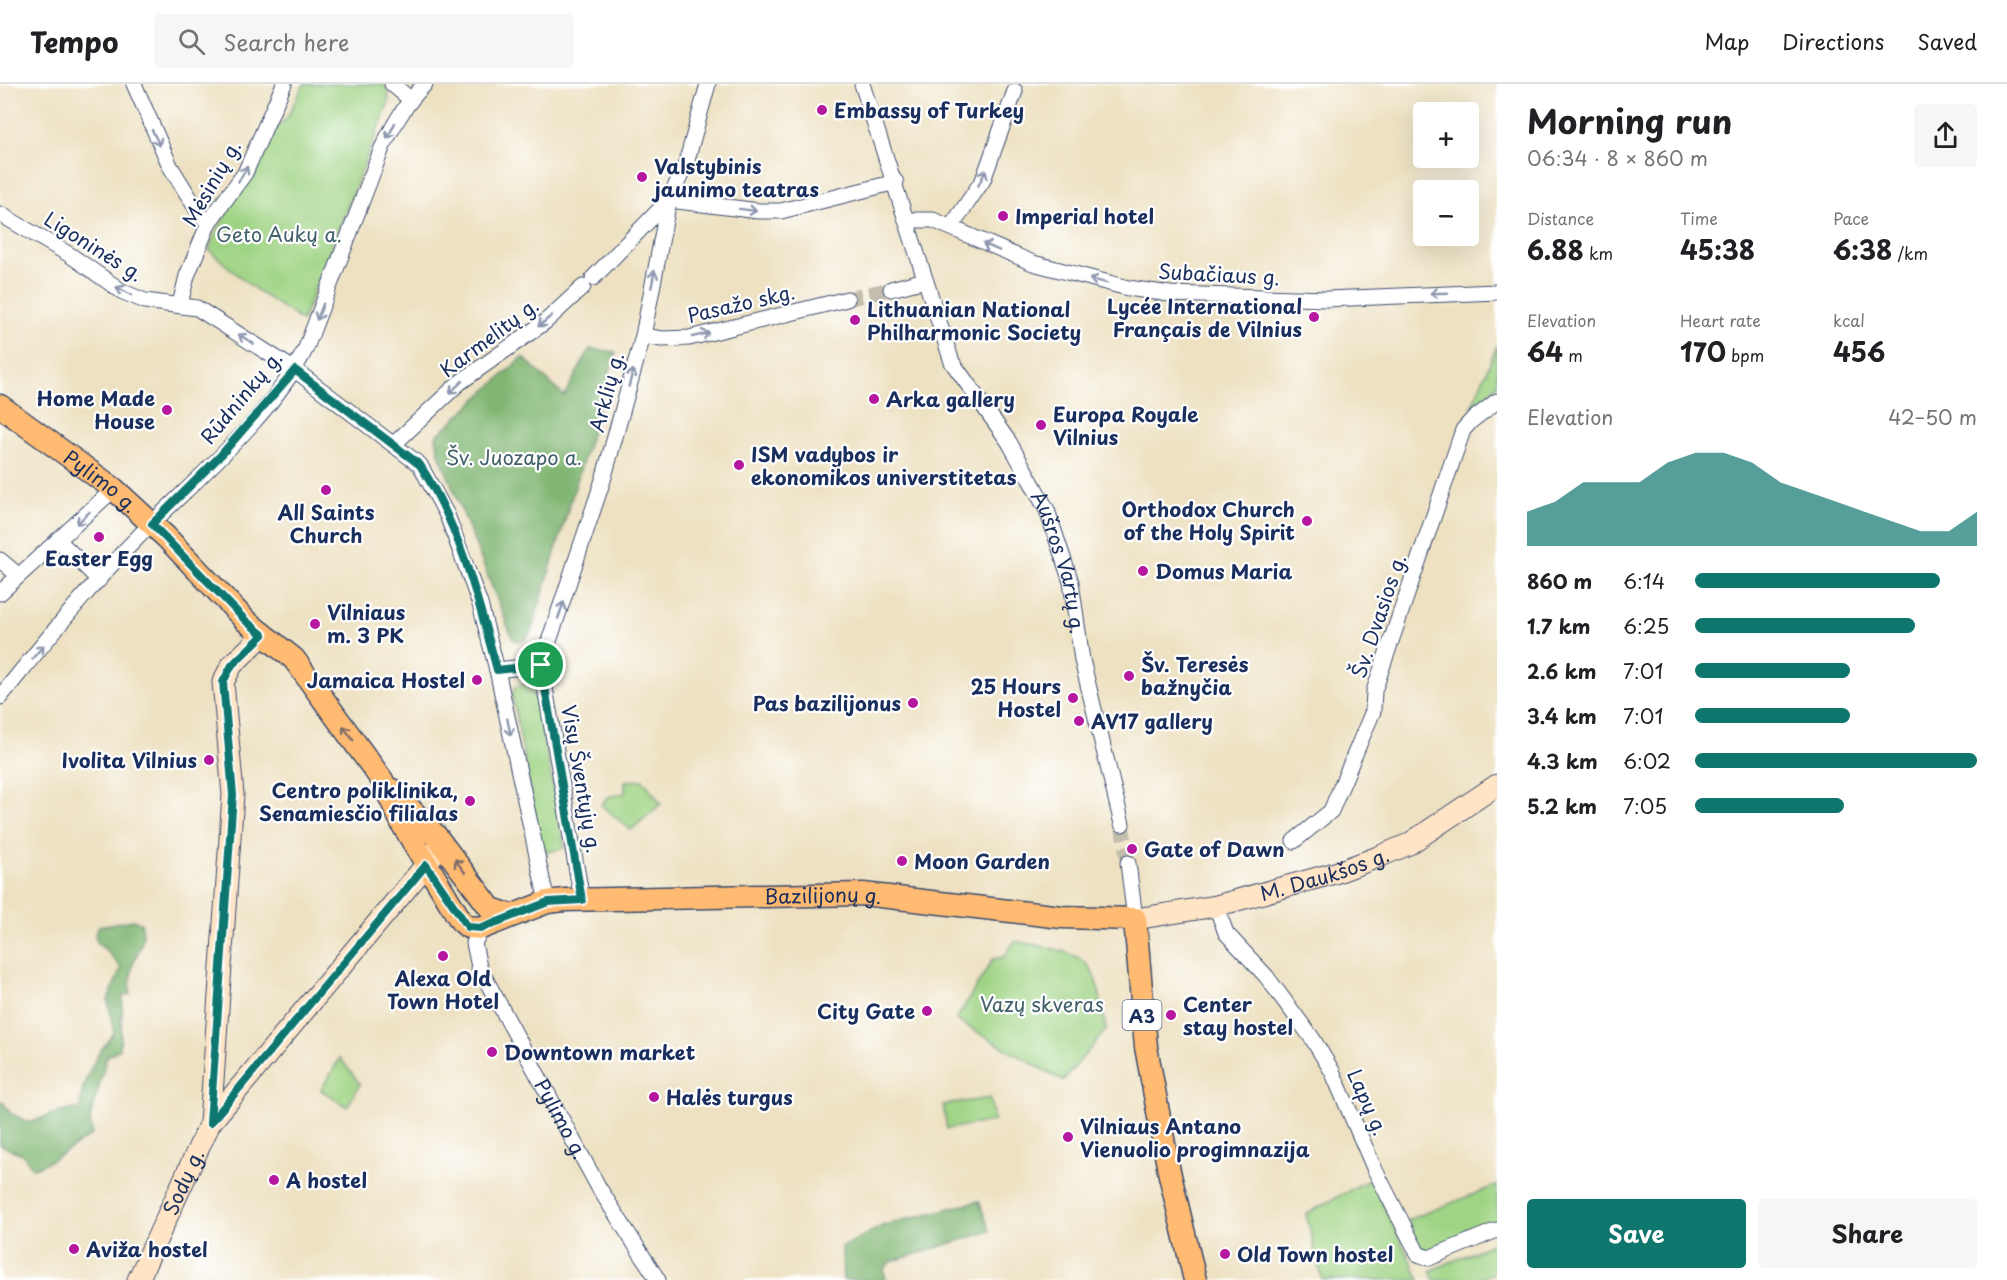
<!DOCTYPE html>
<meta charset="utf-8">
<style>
body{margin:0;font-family:"Playpen Sans",sans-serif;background:#f6f6f6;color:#202124;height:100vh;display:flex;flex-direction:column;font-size:22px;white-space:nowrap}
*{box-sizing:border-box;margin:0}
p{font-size:20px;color:#757577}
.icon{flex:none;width:33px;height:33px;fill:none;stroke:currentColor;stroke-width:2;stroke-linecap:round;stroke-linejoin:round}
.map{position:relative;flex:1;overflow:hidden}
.sheet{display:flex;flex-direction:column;background:#fff;width:510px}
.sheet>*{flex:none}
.fabs{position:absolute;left:1413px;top:18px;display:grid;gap:12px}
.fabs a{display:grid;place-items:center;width:66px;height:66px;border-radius:6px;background:#fff;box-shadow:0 6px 24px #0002;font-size:30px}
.pin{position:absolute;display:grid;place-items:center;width:51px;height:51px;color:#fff;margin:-26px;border:3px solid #fff;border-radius:50%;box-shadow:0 2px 6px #0007}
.round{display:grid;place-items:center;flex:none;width:63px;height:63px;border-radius:6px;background:#f6f6f6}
.summary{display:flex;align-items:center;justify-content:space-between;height:102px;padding:0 30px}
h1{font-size:33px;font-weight:700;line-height:45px}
.stats{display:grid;grid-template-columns:repeat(3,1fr);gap:9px;height:102px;padding:6px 30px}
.stats div{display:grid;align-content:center}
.stats b{font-size:26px;font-weight:700}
.stats small{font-size:16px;font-weight:400}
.stats p{font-size:16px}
.chart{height:168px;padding:12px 30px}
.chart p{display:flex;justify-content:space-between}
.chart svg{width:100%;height:108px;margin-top:6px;fill:#0f766e;opacity:.7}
.cta{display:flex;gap:12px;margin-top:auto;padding:12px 30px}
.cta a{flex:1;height:69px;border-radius:6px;background:#0f766e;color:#fff;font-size:24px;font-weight:700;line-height:69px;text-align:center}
.cta a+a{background:#f6f6f6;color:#202124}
ul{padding:0 30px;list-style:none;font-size:20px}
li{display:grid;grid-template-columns:96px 72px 1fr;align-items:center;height:45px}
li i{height:15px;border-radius:8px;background:#0f766e}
header{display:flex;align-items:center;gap:36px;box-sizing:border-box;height:84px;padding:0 30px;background:#fff;border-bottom:2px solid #e0e0e0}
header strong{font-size:28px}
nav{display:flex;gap:33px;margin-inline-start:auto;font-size:21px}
.search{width:420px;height:54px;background:#f6f6f6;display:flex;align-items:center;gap:15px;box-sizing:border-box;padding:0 21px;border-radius:6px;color:#757577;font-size:22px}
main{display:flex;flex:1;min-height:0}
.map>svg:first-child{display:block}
.green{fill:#a0d485;stroke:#5e8272;stroke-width:1.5}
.forest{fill:#80b672;stroke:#4e7268;stroke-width:1.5}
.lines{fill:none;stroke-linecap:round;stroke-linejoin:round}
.street-tunnel{stroke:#c3bdad;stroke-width:15;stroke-dasharray:15 8;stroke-linecap:butt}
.street-casing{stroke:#3a4a6d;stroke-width:17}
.secondary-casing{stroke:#3a4a6d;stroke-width:23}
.primary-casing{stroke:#3a4a6d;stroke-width:25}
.street{stroke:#fff;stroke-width:15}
.secondary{stroke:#ffe4c6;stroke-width:21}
.primary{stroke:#ffbb71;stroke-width:22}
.oneway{stroke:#8d97ae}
.oneway2{stroke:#826e67}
.route-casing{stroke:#fff;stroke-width:12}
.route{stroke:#0f766e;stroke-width:8}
.poi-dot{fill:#b5179e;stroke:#fff;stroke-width:2}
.labels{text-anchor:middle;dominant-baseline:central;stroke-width:4.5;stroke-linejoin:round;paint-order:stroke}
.shield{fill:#fff;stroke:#5f6d8e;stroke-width:1.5}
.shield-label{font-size:18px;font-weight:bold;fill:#1b2f5e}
.poi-label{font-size:20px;font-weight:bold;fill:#1b2f5e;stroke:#fff;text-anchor:start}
.street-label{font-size:20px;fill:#1b2f5e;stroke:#fff}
.park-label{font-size:20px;fill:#43616a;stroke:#fff}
</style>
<header>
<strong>Tempo</strong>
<div class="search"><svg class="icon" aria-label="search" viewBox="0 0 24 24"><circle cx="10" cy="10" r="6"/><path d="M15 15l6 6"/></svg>Search here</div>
<nav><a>Map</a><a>Directions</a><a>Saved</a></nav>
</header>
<main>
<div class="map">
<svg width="1497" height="1196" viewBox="0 0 1497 1196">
<rect width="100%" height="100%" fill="#fff"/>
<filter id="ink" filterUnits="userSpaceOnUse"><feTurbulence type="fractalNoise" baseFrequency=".0167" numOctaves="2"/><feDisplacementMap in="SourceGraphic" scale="12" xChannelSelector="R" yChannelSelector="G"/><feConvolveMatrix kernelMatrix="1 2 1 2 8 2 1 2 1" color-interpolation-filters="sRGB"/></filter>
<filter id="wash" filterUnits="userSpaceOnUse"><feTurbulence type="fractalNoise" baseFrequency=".008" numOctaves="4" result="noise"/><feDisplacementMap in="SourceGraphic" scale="24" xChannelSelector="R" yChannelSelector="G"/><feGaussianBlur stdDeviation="1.35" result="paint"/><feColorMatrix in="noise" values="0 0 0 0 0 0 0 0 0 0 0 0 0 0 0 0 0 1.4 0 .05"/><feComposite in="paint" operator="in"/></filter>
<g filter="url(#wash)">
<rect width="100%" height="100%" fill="#ede1c1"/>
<path class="green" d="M304,0H381L388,5L389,18L302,237L248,200L209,166L213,154L269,51L287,34Z
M1497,262V302L1471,324Z
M524,600L534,606L565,764L542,769L512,610L515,603Z
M643,696L661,720L631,746L601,721L608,713L625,709V697Z
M1015,857C1090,872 1094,868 1106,946L1063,997L956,936L993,875L1004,873Z
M340,974L360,1000L347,1023L321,1006Z
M990,1014L994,1037L947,1045L943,1021Z
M1370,1095L1420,1196H1322L1306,1130Z
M1497,1101V1139L1429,1169L1422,1167L1408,1136Z
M1497,1158V1188L1476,1196H1434L1430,1187Z"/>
<path class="forest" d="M590,265L616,268L531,548L524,557H516L512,553L439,369L436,352L523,273L564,312Z
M133,836L141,839C147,856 138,865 133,880C130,889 131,900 130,910L123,912L120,965L107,972L90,1034L92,1051C77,1060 48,1081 33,1084L22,1070L0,1061V1019L3,1018L10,1029L30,1039L52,1030L80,1024C81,997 97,969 114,949L108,916L121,884L107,867L97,859L95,850L99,842Z
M979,1117L990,1147L891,1178L884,1185L886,1196H843L842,1163L884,1141Z"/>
</g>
<g filter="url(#ink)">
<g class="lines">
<path class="street-tunnel" d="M847,215L891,205
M1122,740L1128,779"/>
<g class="street-casing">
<g id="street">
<path d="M134,0L170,82L201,132L209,138"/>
<path d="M392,0L410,15"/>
<path id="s1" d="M862,0L952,278L1009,358L1047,426L1071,498L1082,576L1122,740"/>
<path d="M669,116L759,127H781L896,98"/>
<path d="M0,130L70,171L123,208L145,217L197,224L295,286L420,381L447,431L480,520L497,586L547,818"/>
<path d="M907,136H933L1033,179L1128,204L1170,210L1327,215L1497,208"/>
<path d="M951,143L983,96L1015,7"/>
<path d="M593,194L669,116"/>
<path d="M891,205L925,196"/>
<path d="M180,220L187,192L209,138L245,89L284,0"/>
<path d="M643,252L662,255L689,254L847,215"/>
<path d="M394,360L459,299L545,238L583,203"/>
<path d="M58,456L99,496"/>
<path d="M0,476L18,491"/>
<path d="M0,509L114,405"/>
<path d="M541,581L603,396L643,252L669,116L686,80L708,0"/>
<path d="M541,581L582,816"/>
<path d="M497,586L541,581"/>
<path d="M0,613C45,558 90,501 140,451C194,397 273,331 306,264L382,64C394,40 406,19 425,0"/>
<path d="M1294,757L1331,727L1373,627L1374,607L1463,346L1471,337L1497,317"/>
<path d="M1128,779L1135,835"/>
<path d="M1216,822L1226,849L1266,892L1312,954L1332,987L1375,1086L1418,1170L1429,1174L1497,1146"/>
<path id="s2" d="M485,839L474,859L479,883L599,1104L658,1196"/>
</g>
</g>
<g class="secondary-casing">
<g id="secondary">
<path id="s3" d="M1135,835L1216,822L1335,789L1378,773L1409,760L1497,701"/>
<path d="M210,1039L233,711L223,598L232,581L263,551"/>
<path id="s4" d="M138,1196L210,1039L426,781L436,766"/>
</g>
</g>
<g class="primary-casing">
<g id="primary">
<path id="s5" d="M0,322L114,405L166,453L246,537L294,575L382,696L403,741L461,837L468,843L481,844L547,818L565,816L863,810L1062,833L1135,835L1146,963L1169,1087L1195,1196"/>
<path d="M392,706L436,752L491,825L510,831"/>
</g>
</g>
<use href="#street" class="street"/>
<use href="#secondary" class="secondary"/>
<use href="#primary" class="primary"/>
</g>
<defs><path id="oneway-shaft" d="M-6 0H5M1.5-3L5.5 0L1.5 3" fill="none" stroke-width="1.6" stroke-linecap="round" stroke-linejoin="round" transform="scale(1.5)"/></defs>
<g class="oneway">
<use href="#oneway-shaft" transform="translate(391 47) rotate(116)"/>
<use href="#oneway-shaft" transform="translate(156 54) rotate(64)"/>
<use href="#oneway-shaft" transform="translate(243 90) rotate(-59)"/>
<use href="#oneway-shaft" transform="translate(982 94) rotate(-64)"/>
<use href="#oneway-shaft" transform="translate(748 126) rotate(7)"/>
<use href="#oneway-shaft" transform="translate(991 163) rotate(-156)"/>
<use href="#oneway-shaft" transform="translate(653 195) rotate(-79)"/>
<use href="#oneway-shaft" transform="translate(1098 197) rotate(-166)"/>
<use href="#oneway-shaft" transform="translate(124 207) rotate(-152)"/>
<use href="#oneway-shaft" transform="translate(1439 209) rotate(178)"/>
<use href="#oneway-shaft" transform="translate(320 228) rotate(111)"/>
<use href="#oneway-shaft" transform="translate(545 237) rotate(141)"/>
<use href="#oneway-shaft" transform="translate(701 251) rotate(-14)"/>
<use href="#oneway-shaft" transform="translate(246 255) rotate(-148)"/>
<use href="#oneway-shaft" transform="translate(631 294) rotate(-75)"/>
<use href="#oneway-shaft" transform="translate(456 303) rotate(137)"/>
<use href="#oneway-shaft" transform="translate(83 434) rotate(137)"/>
<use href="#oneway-shaft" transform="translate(561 526) rotate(-71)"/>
<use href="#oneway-shaft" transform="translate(38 568) rotate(-49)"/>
<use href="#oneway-shaft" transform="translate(509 643) rotate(78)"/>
</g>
<g class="oneway2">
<use href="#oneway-shaft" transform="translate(348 649) rotate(-126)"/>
<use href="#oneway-shaft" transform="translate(460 782) rotate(-127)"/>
</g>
</g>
<g class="lines" filter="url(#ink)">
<g class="route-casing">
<path id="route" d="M295,286L420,381C460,443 478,515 497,586L541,581L582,816L548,818L482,844L468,843L426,781L210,1039L233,711L223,598L232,581L263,551L246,537L152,440L221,371Z"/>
</g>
<use href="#route" class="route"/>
</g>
<g class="poi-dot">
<circle cx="822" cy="26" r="6"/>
<circle cx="642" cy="93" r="6"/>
<circle cx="1003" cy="132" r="6"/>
<circle cx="1314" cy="233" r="6"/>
<circle cx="855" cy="236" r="6"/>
<circle cx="874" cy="315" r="6"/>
<circle cx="167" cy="326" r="6"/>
<circle cx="1041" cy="341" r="6"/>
<circle cx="739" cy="381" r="6"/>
<circle cx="326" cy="406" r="6"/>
<circle cx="1307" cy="437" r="6"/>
<circle cx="99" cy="453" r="6"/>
<circle cx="1143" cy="487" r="6"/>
<circle cx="315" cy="540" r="6"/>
<circle cx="1129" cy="592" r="6"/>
<circle cx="477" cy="596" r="6"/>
<circle cx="1073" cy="614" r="6"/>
<circle cx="913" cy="619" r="6"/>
<circle cx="1079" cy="637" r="6"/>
<circle cx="209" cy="676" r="6"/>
<circle cx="470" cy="717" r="6"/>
<circle cx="1132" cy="765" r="6"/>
<circle cx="902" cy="777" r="6"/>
<circle cx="443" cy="872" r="6"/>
<circle cx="927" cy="927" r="6"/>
<circle cx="1171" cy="931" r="6"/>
<circle cx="492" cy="968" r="6"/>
<circle cx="654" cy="1013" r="6"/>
<circle cx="1068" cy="1053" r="6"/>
<circle cx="274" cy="1096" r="6"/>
<circle cx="74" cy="1165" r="6"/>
<circle cx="1225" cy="1170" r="6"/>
</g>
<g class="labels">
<rect class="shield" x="1122.5" y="916" width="39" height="30" rx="4.5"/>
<g class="shield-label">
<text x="1142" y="931">A3</text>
</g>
<g class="poi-label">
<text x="834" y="26">Embassy of Turkey</text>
<text x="654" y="82">Valstybinis<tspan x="654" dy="23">jaunimo teatras</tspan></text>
<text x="1015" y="132">Imperial hotel</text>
<text x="1302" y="222" text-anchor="end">Lycée International<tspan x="1302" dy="23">Français de Vilnius</tspan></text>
<text x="867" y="225">Lithuanian National<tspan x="867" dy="23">Philharmonic Society</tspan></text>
<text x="155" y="314" text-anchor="end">Home Made<tspan x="155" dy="23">House</tspan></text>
<text x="886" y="315">Arka gallery</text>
<text x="1053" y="330">Europa Royale<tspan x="1053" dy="23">Vilnius</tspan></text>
<text x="751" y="370">ISM vadybos ir<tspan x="751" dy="23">ekonomikos universtitetas</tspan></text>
<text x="1295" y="425" text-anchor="end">Orthodox Church<tspan x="1295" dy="23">of the Holy Spirit</tspan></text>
<text x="326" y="428" text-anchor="middle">All Saints<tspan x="326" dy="23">Church</tspan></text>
<text x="99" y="474" text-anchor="middle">Easter Egg</text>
<text x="1155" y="487">Domus Maria</text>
<text x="327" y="528">Vilniaus<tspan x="327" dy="23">m. 3 PK</tspan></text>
<text x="1141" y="580">Šv. Teresės<tspan x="1141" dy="23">bažnyčia</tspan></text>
<text x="465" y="596" text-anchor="end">Jamaica Hostel</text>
<text x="1061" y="602" text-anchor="end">25 Hours<tspan x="1061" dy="23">Hostel</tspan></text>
<text x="901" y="619" text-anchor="end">Pas bazilijonus</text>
<text x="1091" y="637">AV17 gallery</text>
<text x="197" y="676" text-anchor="end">Ivolita Vilnius</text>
<text x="458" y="706" text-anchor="end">Centro poliklinika,<tspan x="458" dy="23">Senamiesčio filialas</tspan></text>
<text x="1144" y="765">Gate of Dawn</text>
<text x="914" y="777">Moon Garden</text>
<text x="443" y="894" text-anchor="middle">Alexa Old<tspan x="443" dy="23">Town Hotel</tspan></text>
<text x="1183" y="920">Center<tspan x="1183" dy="23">stay hostel</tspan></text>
<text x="915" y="927" text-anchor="end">City Gate</text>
<text x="504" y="968">Downtown market</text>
<text x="666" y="1013">Halės turgus</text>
<text x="1080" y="1042">Vilniaus Antano<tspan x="1080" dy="23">Vienuolio progimnazija</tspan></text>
<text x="286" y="1096">A hostel</text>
<text x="86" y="1165">Aviža hostel</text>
<text x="1237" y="1170">Old Town hostel</text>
</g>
<g class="street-label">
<text transform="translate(211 99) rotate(-60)">Mėsinių g.</text>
<text transform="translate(94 162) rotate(32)">Ligoninės g.</text>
<text transform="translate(1219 190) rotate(3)">Subačiaus g.</text>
<text transform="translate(741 219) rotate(-13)">Pasažo skg.</text>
<text transform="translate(489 253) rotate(-37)">Karmelitų g.</text>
<text transform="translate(606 308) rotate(-75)">Arklių g.</text>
<text transform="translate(241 313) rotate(-50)">Rūdninkų g.</text>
<text stroke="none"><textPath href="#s5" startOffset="126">Pylimo g.</textPath></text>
<text stroke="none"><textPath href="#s1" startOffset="522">Aušros Vartų g.</textPath></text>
<text transform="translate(1378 532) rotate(-71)">Šv. Dvasios g.</text>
<text transform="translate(582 695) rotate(80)">Visų Šventųjų g.</text>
<text stroke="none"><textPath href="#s3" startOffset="195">M. Daukšos g.</textPath></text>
<text stroke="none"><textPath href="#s5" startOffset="1070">Bazilijonų g.</textPath></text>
<text transform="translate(1368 1018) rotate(66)">Lapų g.</text>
<text stroke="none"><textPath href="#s2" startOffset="220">Pylimo g.</textPath></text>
<text stroke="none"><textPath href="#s4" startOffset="108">Sodų g.</textPath></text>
</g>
<g class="park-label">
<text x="279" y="150">Geto Aukų a.</text>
<text x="514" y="373">Šv. Juozapo a.</text>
<text x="1042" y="920">Vazų skveras</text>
</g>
</g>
</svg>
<div class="fabs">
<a>+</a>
<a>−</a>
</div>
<div class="pin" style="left:541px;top:581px;background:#1e9e55"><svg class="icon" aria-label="arrive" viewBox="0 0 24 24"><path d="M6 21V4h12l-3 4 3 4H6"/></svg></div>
</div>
<section class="sheet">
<div class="summary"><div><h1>Morning run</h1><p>06:34 · 8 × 860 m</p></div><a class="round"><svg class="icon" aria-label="share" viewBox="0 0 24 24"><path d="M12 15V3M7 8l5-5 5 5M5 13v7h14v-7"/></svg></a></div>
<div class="stats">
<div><p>Distance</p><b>6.88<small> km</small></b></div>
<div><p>Time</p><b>45:38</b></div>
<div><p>Pace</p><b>6:38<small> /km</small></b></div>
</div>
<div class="stats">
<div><p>Elevation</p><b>64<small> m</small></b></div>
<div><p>Heart rate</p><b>170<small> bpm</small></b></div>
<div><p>kcal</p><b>456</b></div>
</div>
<div class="chart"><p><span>Elevation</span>42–50 m</p>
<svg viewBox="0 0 160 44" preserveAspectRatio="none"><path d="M0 44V30L10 26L20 18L30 18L40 18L50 10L60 6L70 6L80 10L90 18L100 22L110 26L120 30L130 34L140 38L150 38L160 30V44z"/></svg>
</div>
<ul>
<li><b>860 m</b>6:14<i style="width:87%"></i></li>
<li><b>1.7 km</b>6:25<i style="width:78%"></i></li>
<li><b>2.6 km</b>7:01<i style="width:55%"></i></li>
<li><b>3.4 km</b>7:01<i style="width:55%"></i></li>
<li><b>4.3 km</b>6:02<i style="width:100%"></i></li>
<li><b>5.2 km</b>7:05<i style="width:53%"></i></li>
</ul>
<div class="cta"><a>Save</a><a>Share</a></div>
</section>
</main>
